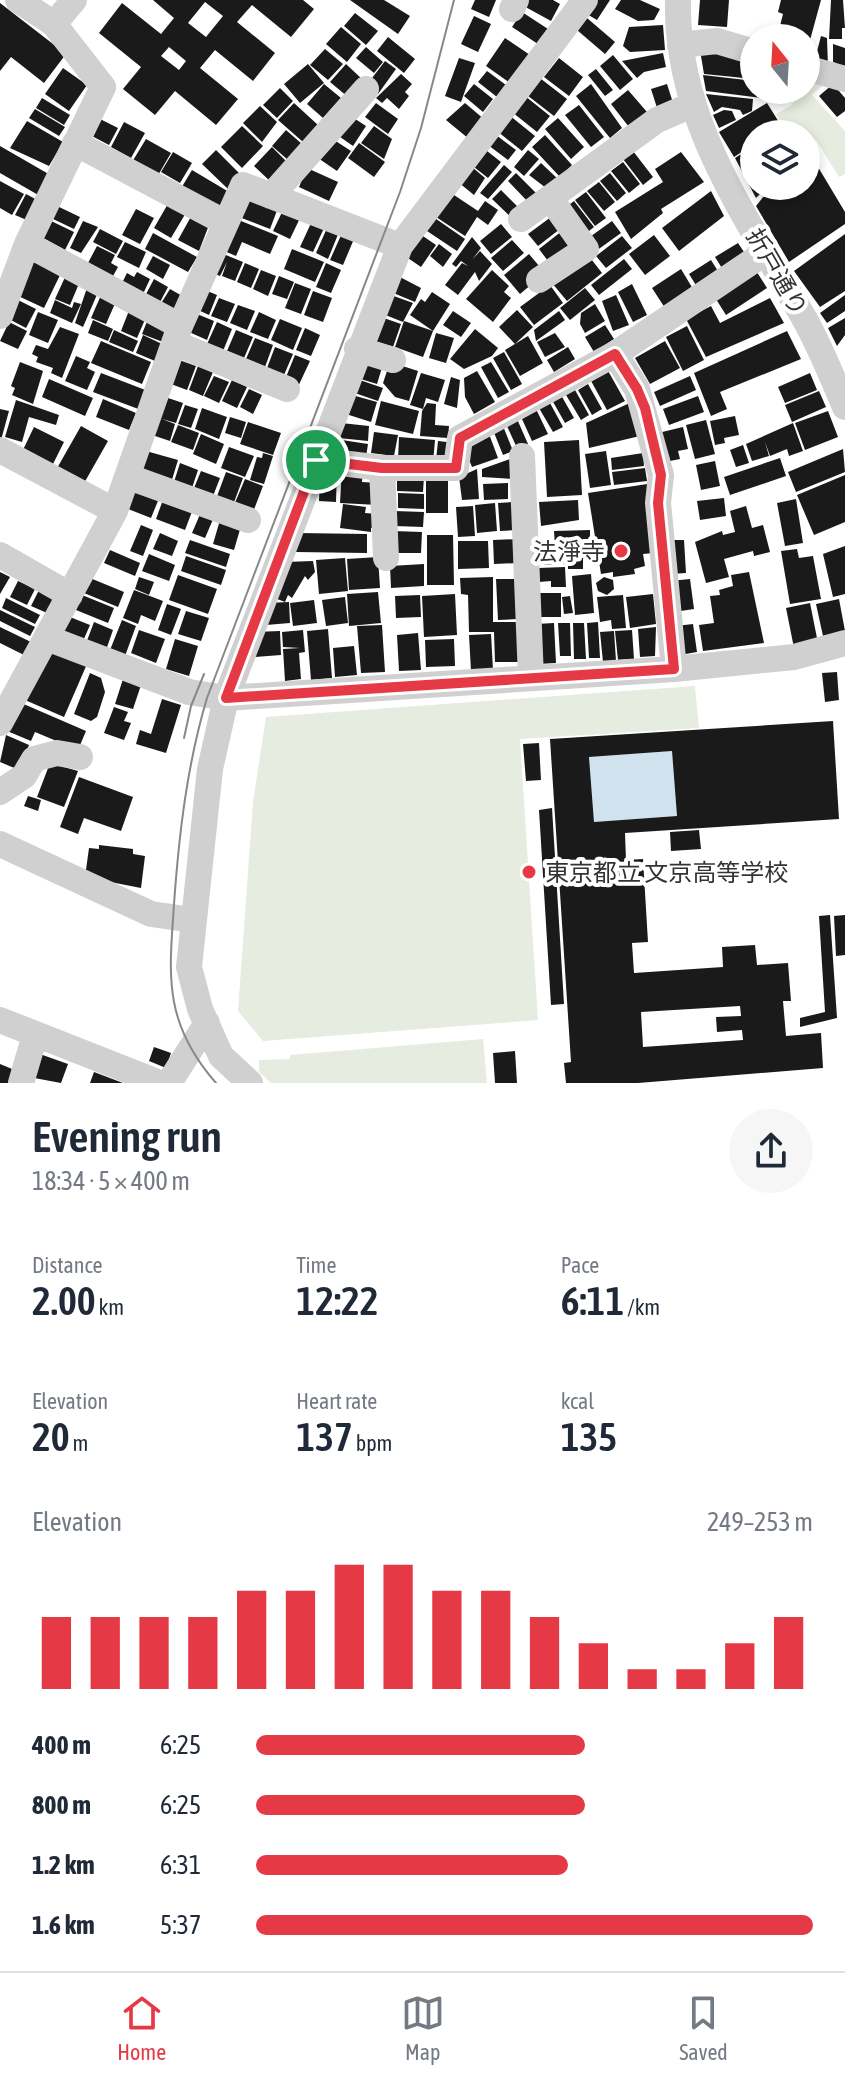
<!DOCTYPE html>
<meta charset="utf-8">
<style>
body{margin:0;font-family:"Asap Condensed","Noto Sans JP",sans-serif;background:#f6f6f7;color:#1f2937;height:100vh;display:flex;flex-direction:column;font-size:30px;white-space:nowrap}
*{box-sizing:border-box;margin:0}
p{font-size:26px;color:#747a83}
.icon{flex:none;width:44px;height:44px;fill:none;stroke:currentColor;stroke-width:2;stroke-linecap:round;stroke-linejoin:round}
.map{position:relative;height:1083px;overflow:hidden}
.drawer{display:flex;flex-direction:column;background:#fff;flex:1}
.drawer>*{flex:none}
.needle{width:52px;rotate:342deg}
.buttons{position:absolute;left:740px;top:24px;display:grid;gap:16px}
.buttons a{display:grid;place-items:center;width:80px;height:80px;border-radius:50%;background:#fff;box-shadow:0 4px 12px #0003;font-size:40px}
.pin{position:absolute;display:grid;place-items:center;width:68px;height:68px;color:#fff;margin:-34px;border:4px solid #fff;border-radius:50%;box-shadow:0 2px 8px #0007}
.round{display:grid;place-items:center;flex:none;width:84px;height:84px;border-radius:42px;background:#f6f6f7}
.summary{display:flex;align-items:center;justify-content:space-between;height:136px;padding:0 32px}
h1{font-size:44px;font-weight:600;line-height:60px}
.figures{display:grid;grid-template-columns:repeat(3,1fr);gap:12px;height:136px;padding:8px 32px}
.figures div{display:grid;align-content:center}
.figures b{font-size:40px;font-weight:600}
.figures small{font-size:22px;font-weight:400}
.figures p{font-size:22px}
.chart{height:224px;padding:16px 32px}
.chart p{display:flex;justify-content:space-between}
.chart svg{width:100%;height:144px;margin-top:8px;stroke:#e63946;stroke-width:6}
ul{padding:0 32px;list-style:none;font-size:26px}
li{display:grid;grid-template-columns:128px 96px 1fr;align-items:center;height:60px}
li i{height:20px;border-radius:10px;background:#e63946}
.tab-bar{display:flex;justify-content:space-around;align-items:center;height:112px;border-top:2px solid #e0e1e3;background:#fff;font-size:22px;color:#747a83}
.tab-bar a{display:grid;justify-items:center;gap:4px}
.tab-bar .selected{color:#e63946}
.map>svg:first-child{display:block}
.green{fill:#e6ecdf}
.water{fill:#cfe2ee}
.building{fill:#1a1a1a;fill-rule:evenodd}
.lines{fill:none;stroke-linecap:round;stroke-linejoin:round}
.minor{stroke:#d0d0d0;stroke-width:26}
.tram{stroke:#888;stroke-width:2}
.route-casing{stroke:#fff;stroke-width:16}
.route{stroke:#e63946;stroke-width:10}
.poi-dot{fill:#e63946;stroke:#fff;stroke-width:3}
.labels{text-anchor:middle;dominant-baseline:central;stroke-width:8;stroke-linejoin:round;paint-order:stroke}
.street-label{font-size:24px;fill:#333;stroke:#fff}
.poi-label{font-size:24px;fill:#333;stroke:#fff;text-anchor:end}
</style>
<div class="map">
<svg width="845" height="1083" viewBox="0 0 845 1083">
<rect width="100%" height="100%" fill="#fff"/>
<path class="green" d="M806,78L827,82L812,95L845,131V174L839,177L816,140L806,146V134H788L776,114L792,105L797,90H806Z
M695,686L699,728L520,739L538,1020L263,1041L238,1011L253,802L266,717Z
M483,1039L487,1083H271L259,1072V1060L290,1059V1055Z"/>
<path class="water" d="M672,751L677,816L594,822L589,757Z"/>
<path class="building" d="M153,0H303L314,9L291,37L252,5L237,22L275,53L253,81L215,50L200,68L238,99L216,125L175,91L155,115L123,89L141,67L99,33L122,3L161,34L174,18ZM205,2L223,16L206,37L188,23ZM169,47L186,61L179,70L161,56Z
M350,0H384L410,16L398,34Z
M475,0H496L489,17L471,9Z
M522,0H553L560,4L551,21L520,4Z
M595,0H610L597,20L585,13Z
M621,0H640L660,9L654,20L638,21L615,9Z
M700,0H729L727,27L698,25Z
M781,0H821L807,51L806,38H777L783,14L778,12Z
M831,0H843L845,28H842V39H829Z
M0,3L66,54L44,83L11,57L0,71Z
M522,12L548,29L538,44L512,27Z
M355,13L378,31L366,45L344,26Z
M474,16L491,24L478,52L461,44Z
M587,18L615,42L605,54L577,30Z
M663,25L665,50L630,52L623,46L629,27Z
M341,27L361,44L347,62L326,44Z
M821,36L827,38L828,67L814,63Z
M388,37L415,59L404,73L377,51Z
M505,38L530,55L510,83L486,66Z
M833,44L845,48V67L833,62Z
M366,47L383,62L374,73L356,58Z
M325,49L343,64L328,80L310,65Z
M700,50L746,56L744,78L704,74Z
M663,53L666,67L644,72L637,78L622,61Z
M613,55L633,79L620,90L600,66Z
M459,58L475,63L461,102L445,96Z
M559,58L583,77L569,96L544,77Z
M385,61L396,69L378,94L366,86Z
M308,64L324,83L300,103L284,84Z
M346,64L363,80L348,97L330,82Z
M63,68L87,85L69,111L45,94Z
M596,69L613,90L605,96L588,75Z
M487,71L506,85L497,97L478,82Z
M401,74L412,84L405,92L409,96L399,109L387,98L382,103L376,98Z
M536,75L567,99L554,116L523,92Z
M703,75L754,81V90H771L770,99L706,91Z
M324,84L341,98L323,118L307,104Z
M474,84L493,99L483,112L464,96Z
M591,84L622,128L610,138L576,96Z
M667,84L674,106L658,111L651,89Z
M833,84L845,98V111L837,117L819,96Z
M280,88L293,101L277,118L263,105Z
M628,90L647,112L629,127L611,104Z
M775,90H793L790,103L772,99Z
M706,94L753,99L752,111L743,115L740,110L722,107L714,112Z
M525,96L550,116L537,132L512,112Z
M42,98L70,115L64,125L36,108Z
M294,103L318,125L303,142L278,120Z
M376,103L398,119L388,134L365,117Z
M465,103L485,120L469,139L446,120Z
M767,103L782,127L771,134H754V144L734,157L719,132Z
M579,105L604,137L591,147L565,115Z
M260,106L277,122L262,142L243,123Z
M35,109L65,127L59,136L29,118Z
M724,110L732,111L736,120L719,128L713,115Z
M346,113L366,126L353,146L333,132Z
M509,115L535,136L522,151L497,131Z
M96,117L118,128L109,145L88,134Z
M558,118L584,147L571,159L545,129Z
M27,121L63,142L49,166L10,148Z
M124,122L145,133L131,158L111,147Z
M242,126L263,146L242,168L221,147Z
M374,126L392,139L384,159L361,143Z
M286,130L302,144L288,160L272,146Z
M496,135L516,150L508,160L488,145Z
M545,135L572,165L560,177L532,147Z
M328,136L351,151L337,171L315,156Z
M146,139L171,153L157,177L132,162Z
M359,143L385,162L374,177L348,158Z
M0,146L52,176L40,196L0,173Z
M754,146V186H768L756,198L735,158Z
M272,147L290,165L272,183L254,166Z
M806,147L845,212V224L789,262L756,206L772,186H806Z
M216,150L241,175L228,189L202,164Z
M528,150L539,159L524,176L514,167Z
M487,151L501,162L488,178L474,167Z
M633,151L653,177L643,185L623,159Z
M173,152L192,163L180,183L161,172Z
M681,152L704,182L661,209L663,213L631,239L615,212L663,182L655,169Z
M623,162L640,184L629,193L611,171Z
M541,163L560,181L550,191L529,175Z
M504,165L512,172L488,199L480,193Z
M472,167L485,178L474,195L458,182Z
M307,168L338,182L329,201L299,187Z
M192,170L229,192L217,212L180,190Z
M516,173L538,195L530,204L508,181Z
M610,173L626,193L617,201L600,181Z
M0,181L24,194L12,215L0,208Z
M599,182L615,202L604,211L587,191Z
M501,190L521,210L513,219L492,199Z
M711,191L724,216L679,251L662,228Z
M586,192L606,218L595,226L575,200Z
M451,193L478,211L485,201L498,210L488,225L477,217L465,236L436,217Z
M26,194L39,201L29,221L15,215Z
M248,196L278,208L270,229L239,217Z
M574,201L594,227L584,235L565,208Z
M169,202L187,211L171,238L154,228Z
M57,206L80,217L74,229L51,218Z
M284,208L301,216L290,239L273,231Z
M136,209L154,218L140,244L122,235Z
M193,213L209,225L199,251L178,240Z
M429,214L465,239L457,251L421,227Z
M551,217L560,229L538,246L528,234Z
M236,219L278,236L270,254L242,242L236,256L222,250Z
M49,220L74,232L65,250L41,237Z
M83,221L98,227L81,253L70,248Z
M312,221L325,226L313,252L300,247Z
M612,221L621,233L596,251L587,239Z
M501,224L512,237L491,254L480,241Z
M327,228L339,232L328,259L316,253Z
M100,229L123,241L116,254L93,242Z
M562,231L574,246L551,265L539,249Z
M417,232L436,245L421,267L402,254Z
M153,233L197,257L188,272L145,249Z
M342,233L354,239L343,265L330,260Z
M845,234V291L820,307L794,271Z
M654,235L670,256L645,275L629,254Z
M622,236L632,248L606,268L596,256Z
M472,237L481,248L472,260L480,251L492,264L479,281L475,272L458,295L445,285L462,263L468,266L461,261L456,267L452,264Z
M512,240L524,253L503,271L491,258Z
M125,242L146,252L139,268L117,257Z
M738,243L748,258L725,273L715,257Z
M439,244L452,254L443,267L430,256Z
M97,246L115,255L111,263L118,267L113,276L88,263Z
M292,249L324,262L315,282L284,269Z
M216,251L243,262L235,281L222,276L227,262L220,276L208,271Z
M529,254L545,273L520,294L504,275Z
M588,255L602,273L567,301L552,283Z
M153,256L170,265L163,279L146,269Z
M33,258L62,271L44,308L16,295Z
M624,259L632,269L599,295L591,285Z
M711,260L721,276L699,290L689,274Z
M245,263L259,269L251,288L237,282Z
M326,263L341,270L331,293L316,287Z
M681,269L693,289L665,308L652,288Z
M755,269L767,288L726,315L714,296Z
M261,270L276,276L268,296L253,289Z
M492,270L509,286L504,292L511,298L493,322L466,299Z
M137,272L150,279L143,294L122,283L127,273L134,277Z
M66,275L80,281L70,305L55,299Z
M279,276L294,282L287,299L272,294Z
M398,276L421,288L415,302L391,292Z
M154,279L168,287L159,304L145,296Z
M295,283L311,289L301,314L285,308Z
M632,284L647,315L633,322L618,292Z
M88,285L99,290L83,327L75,323Z
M550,285L563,303L534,325L520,307Z
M585,288L595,300L570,320L560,308Z
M170,289L184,297L176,313L160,305Z
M205,290L217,295L209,315L196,309Z
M313,291L332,298L323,322L304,315Z
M432,292L450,304L433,331L410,315L421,299L425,302Z
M102,293L117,299L106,324L91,318Z
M391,295L413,303L403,322L383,314Z
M616,295L629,325L613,331L602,301Z
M845,295V311L827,323L820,313Z
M219,298L235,304L227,322L211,316Z
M770,298L784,323L706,357L686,319L711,306L720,323Z
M16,299L36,309L26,328L7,318Z
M55,300L72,308L74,302L81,304L72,323L50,313Z
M595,304L605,321L585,333L580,324L581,313Z
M238,305L255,311L247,330L230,323Z
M130,308L147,315L137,338L121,331Z
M517,310L533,327L515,344L499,327Z
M453,311L471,323L461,337L443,325Z
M559,311L565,320L536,341L534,330Z
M38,312L58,320L48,343L29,335Z
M259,312L276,320L268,339L250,332Z
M197,314L214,321L207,340L189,332Z
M381,317L401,324L393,347L372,340Z
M845,318V335L837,346L828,328Z
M148,319L169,327L163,342L142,334Z
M280,319L302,328L293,350L271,340Z
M93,320L113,329L108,341L88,333Z
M404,321L433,331L423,357L395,347Z
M9,322L27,331L18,349L0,341Z
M217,322L232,329L223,351L207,344Z
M605,325L614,339L594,352L585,337Z
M687,326L704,360L683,371L666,337Z
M60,327L79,334L62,378L51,373L53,368L36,362L38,357L32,354L36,345L48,349Z
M305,328L320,335L311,356L296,350Z
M475,329L498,348L492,356L464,369L450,359Z
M114,330L138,341L133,352L109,342Z
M236,330L253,337L244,358L227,351Z
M787,331L801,359L720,392L727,409L711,416L694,373Z
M436,333L454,338L446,363L429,358Z
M555,333L565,347L545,357L537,342Z
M143,335L162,344L155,361L136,353Z
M528,336L543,363L520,376L505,350Z
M255,338L273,345L265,367L246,359Z
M101,341L151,362L142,384L91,363Z
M665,341L680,368L650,384L635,358Z
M275,347L293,354L284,375L267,368Z
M568,347L575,359L554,372L547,360Z
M504,352L522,384L511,390L493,358Z
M362,353L384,361L377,384L354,377Z
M295,355L310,361L296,391L286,377Z
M76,356L90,362L87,368L95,372L87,390L65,381Z
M179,360L196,366L187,390L171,384Z
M20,362L43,371L33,404L12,395L15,388L11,386Z
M390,362L418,371L409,401L395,397L383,383Z
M491,362L509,392L498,398L481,367Z
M198,366L213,372L203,396L189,390Z
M607,369L625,401L607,410L590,379Z
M477,371L495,402L474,414L465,397L464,378Z
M101,373L148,391L141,410L93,392Z
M421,373L445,380L438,402L426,398L423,409L410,405Z
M810,373L817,390L785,403L778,387Z
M214,376L229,382L219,403L204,396Z
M690,376L696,390L660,406L654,392Z
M451,377L460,380L457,408L444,404Z
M354,378L383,388L378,401L349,391Z
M49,379L93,398L85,416L42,397Z
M232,380L247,387L237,408L222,401Z
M588,384L602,409L592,415L578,390Z
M249,389L262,395L253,414L240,407Z
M575,390L589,415L581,420L566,395Z
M819,391L826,407L792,422L785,405Z
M352,395L377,402L371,422L346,414Z
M561,395L574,418L565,423L552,400Z
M162,396L183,403L176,423L162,419L175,424L170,441L149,434Z
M698,396L704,412L669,425L663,409Z
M103,399L136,413L129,430L96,417Z
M16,400L59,415L56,425L29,417L22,442L5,437Z
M381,401L419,411L413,434L375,425Z
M634,401L640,436L589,448L586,423Z
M427,403L436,404L435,425L449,426L448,438L420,436L422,411Z
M550,403L563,427L553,432L539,408Z
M185,405L198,409L191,428L178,424Z
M202,408L227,417L219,439L195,429Z
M0,409L9,411L1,440H0Z
M536,409L548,434L532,441L522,419Z
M828,411L838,437L805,450L795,423Z
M735,416L739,435L724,438L725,443L715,445L710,421Z
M230,417L246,422L241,438L225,433Z
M517,419L528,444L517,448L506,424Z
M706,420L715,454L695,459L686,425Z
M248,422L281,433L273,455L240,444Z
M341,423L369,426L368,441L339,438Z
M793,423L803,451L789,456L787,449L770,456L765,442L769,456L752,461L746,444Z
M178,425L199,433L193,450L171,442Z
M81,426L108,441L83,485L56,470Z
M503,426L513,451L503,455L493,430Z
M34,427L64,442L51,468L21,454Z
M683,427L688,449L678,451L680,459L665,462L658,433Z
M374,432L398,435L394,456L371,453Z
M201,434L224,444L216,464L193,454Z
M489,434L498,458L472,467L464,447Z
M399,437L435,440L433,463L398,460Z
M335,439L368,444L366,457L334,453Z
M579,440L582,495L547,497L544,442Z
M438,441L456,443L454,462L436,460Z
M743,445L749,463L736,467L730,450Z
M229,447L254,456L245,477L221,468Z
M843,449L845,472L796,492L788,472Z
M146,451L178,460L171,483L140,474Z
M606,451L611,485L590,488L585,454Z
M263,453L273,456L264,484L250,480L257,457L262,458Z
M643,453L644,466L612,470L611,458Z
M513,458V479L482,477V469Z
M780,458L786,476L730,495L724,477Z
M715,461L720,486L701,490L696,465Z
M180,463L198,470L192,488L174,482Z
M342,467L363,468L362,482L379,483L378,505L340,503Z
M645,468L647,481L614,485L612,472Z
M337,469L336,502L319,501L320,474Z
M477,469L479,499L462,500L459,477Z
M201,471L220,478L213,496L194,488Z
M226,472L243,478L233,505L216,499Z
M845,475V522L814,535L797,495Z
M397,476L424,477L423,492L397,491Z
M245,479L263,486L253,512L234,505Z
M426,479H448V513H426Z
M508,483V499L484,500L483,484Z
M654,483L653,553L643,554L645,566L634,569L635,574L613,577V572L601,574L588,493Z
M132,485L160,496L151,518L123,507Z
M398,493L424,494V509L398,508Z
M164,497L193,509L185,530L156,519Z
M724,498L726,516L700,520L697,501Z
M796,499L803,543L785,546L777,503Z
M578,500L579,520L541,526L539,502Z
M513,502L516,530L500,531L498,503Z
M495,503L497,531L477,533L475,505Z
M343,504L366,507L365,513L378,514L377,528H371V532L340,528Z
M473,506L475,536L458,537L456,507Z
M746,506L752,528L763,525L770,552L754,556L753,551L724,559L729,577L706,583L695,542L722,531L723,535L735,532L730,511Z
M394,511L424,512L423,527L394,526Z
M201,512L214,517L205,538L192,533Z
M220,520L241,526L234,550L213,544Z
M141,525L153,530L143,556L130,551Z
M590,530V546L555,547L554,531Z
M393,531L422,532L421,553H393Z
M160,533L178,541L172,556L153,549Z
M297,533L367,534V553L296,552Z
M427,535H453L454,585H427Z
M517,539L518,563L494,564L493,540Z
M190,540L230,554L226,567L185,553Z
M669,540H684L686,573L671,574Z
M458,541H488L489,568L458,569Z
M845,546V594L833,597L823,554Z
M797,549L799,558L813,556L821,599L790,604L781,551Z
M110,550L140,563L135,576L104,563Z
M592,550V559H583V569H568V564L544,565L548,552Z
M149,554L175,565L169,581L142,571Z
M186,556L226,570L221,585L181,571Z
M378,557L380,588L349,590L347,559Z
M345,558L348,591L319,594L316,560Z
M313,561L315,572L308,580L305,576L292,598L288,595L285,602L272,597L285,562Z
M424,564V586L391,588L390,566Z
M565,567L566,587H551V581L539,582L538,568Z
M0,572L10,577L0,594Z
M749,572L764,643L703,651L699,625L714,623L710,596L720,595L719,590L733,586L731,575Z
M591,574L594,613L575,615L572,576Z
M178,575L217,589L208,614L169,600Z
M139,577L154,582L149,595L135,589Z
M493,577V622H521L522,662H495L494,632H469L468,595L461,594L460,578Z
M604,577L613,580L614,589L607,595L598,591L596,583Z
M90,578L124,592L118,607L84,593Z
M496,579H517L518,619L498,620Z
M690,579L694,609L674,612L670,581Z
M18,581L35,589L27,605L10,597Z
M40,588L56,596L47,613L31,606Z
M134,590L163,601L155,621L141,615L138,624L123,618Z
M378,592L381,623L349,626L347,594Z
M537,593H561V617H537Z
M455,594L457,635L424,637L422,596Z
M653,594L656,624L630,628L626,597Z
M82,595L114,608L108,623L76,610Z
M420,595L421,617L396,618L395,596Z
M623,595L626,628L612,629L611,620L600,622L597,597Z
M570,596L573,613L564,614L562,597Z
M345,597L348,623L326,626L322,600Z
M6,598L40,615L35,624L2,608Z
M839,599L845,631L823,636L816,604Z
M314,600L317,623L293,626L290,603Z
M289,602L290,623L266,625L265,603Z
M810,603L818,643L794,648L786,608Z
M167,604L181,609L171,635L158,630Z
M0,610L35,627L30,636L0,621Z
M186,611L209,618L201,641L178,634Z
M70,617L90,625L83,641L63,633Z
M122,620L136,626L125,656L110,650Z
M94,622L113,630L105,653L85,646Z
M598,622L600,658H589L587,623Z
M554,623L556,663L538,664L536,624Z
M558,623H570L571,656H560Z
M573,623H584L586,659H574Z
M693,624L697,652L680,655L676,626Z
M382,625L385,672L361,673L357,626Z
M0,627L31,642L24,655L0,643Z
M656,627L655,656L640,657L638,629Z
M328,629L332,678L311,680L307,631Z
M139,630L165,639L156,663L131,653Z
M303,630L305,652L299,653L301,679L285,681L283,649L300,648L283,647L282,632Z
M632,630L634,659L618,660L615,631Z
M280,631L281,655L255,657L253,632Z
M614,631L616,661L603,662L600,632Z
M418,633L421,670L399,671L397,635Z
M491,634L493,670L471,671L469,635Z
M175,639L198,646L189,676L166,669Z
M454,639L455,666L426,667L425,640Z
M354,646L357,675L335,677L333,648Z
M47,647L87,664L64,717L25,700Z
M837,672L839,700L825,702L822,673Z
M90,673L101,678L105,692L97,717L91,721L74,714Z
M123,679L141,685L133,709L115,704Z
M162,699L181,705L166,753L136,744L140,730L151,734Z
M19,702L86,731L78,750L35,732L31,741L7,731Z
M114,707L128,712L124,721L131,723L124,740L104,733Z
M833,721L839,819L625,833L626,860L643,859L648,942L632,943L634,973L723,967L722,947L755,945L757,965L788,963L791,1001H783L786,1036L821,1033L823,1068L638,1083H566L564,1063L571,1062L550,739ZM672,751L677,816L594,822L589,757ZM740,1006L741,1016L716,1017L717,1032L742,1030L743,1040L643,1047L641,1012Z
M6,735L29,745L19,770L0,762Z
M539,743L541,780L526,781L523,744Z
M50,763L78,771L64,807L37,797Z
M79,777L133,797L121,831L84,818L78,834L60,827Z
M28,796L41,800L38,811L24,806Z
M552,808L564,1004L551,1005L539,810Z
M699,830L701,849L671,851L670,832Z
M99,845L133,849V854L145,856L141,888L85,877L89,848L99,849Z
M830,915L837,1018L800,1027V1018L825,1012L819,916Z
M845,915V955L836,956L834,916Z
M154,1047L171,1053L166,1068L149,1061Z
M515,1051L517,1083H495L493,1053Z
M37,1053L68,1064L61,1083L29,1077Z
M0,1064L17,1071L13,1083H0Z
M94,1072L123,1083H90Z"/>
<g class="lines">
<path class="minor" d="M678,0C675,121 747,217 804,318C820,346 832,377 845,407
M512,9L516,0
M54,24L74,0
M680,45L717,41L754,52
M806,68L845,79
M75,143L226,223
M271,196L366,89
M521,219L657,120L692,105
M27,244L180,326
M539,280L586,249L550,198
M0,316L27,244L103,87L54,24L18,0
M174,343L287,389
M357,349L393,360
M615,354L637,389L661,475L658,503L674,669
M0,450L115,511
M522,456L531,678
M316,460L382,468H456L460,438L615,354L766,252
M382,468L386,558
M129,477L248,520
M0,555L70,595
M47,638L189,692L226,698L674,669L794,657L845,643
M0,723L115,511L180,326L243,185L400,246
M0,792L24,776L34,759L57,753L80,757
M0,844L151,914L193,920
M0,1020L160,1083
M21,1083L35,1035
M169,1083L207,1023
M250,1083L221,1056L200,1009L189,967L210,769L226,698L400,246L585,0"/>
<path class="tram" d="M184,738L191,706L204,674
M216,1083C195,1059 180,1034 174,1002C168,970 172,937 174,904C179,834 187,765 207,698L400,192L421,128L454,0"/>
</g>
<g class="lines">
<g class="route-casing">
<path id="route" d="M615,354L637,389L645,408L661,475L658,503L674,669L226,698L316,460L382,468H456L460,438Z"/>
</g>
<use href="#route" class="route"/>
</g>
<g class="poi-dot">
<circle cx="621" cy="551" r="8"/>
<circle cx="529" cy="872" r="8"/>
</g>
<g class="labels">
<g class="street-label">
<text transform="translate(777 272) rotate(60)">折戸通り</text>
</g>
<g class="poi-label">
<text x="605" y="551">法淨寺</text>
<text x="545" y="872" text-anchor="start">東京都立 文京高等学校</text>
</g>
</g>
</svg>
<div class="buttons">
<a><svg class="needle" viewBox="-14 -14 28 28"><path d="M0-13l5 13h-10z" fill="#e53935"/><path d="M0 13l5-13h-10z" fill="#747a83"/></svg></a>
<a><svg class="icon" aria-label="layers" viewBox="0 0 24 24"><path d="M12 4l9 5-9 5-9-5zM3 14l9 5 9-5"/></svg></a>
</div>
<div class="pin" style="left:316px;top:460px;background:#1e9e55"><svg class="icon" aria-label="arrive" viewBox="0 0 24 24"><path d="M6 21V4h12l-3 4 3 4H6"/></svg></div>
</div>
<section class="drawer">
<div class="summary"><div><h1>Evening run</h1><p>18:34 · 5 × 400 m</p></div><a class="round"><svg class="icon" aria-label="share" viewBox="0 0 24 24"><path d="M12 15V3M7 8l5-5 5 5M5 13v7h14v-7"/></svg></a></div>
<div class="figures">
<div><p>Distance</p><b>2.00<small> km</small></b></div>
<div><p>Time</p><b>12:22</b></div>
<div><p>Pace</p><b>6:11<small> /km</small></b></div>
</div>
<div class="figures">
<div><p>Elevation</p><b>20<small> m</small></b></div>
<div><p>Heart rate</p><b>137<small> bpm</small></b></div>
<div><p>kcal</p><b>135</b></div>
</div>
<div class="chart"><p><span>Elevation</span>249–253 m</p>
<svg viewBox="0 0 160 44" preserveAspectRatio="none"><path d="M5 44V22M15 44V22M25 44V22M35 44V22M45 44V14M55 44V14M65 44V6M75 44V6M85 44V14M95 44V14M105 44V22M115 44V30M125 44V38M135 44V38M145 44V30M155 44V22"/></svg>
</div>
<ul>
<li><b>400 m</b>6:25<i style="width:59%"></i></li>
<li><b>800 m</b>6:25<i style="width:59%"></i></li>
<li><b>1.2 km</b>6:31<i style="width:56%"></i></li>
<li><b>1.6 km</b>5:37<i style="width:100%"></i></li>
</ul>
</section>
<nav class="tab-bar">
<a class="selected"><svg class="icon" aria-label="home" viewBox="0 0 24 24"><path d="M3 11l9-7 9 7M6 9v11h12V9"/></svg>Home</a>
<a><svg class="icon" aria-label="map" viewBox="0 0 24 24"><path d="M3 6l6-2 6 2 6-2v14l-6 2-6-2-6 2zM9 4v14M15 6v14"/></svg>Map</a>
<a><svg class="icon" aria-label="saved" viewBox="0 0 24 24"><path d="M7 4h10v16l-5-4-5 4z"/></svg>Saved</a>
</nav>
